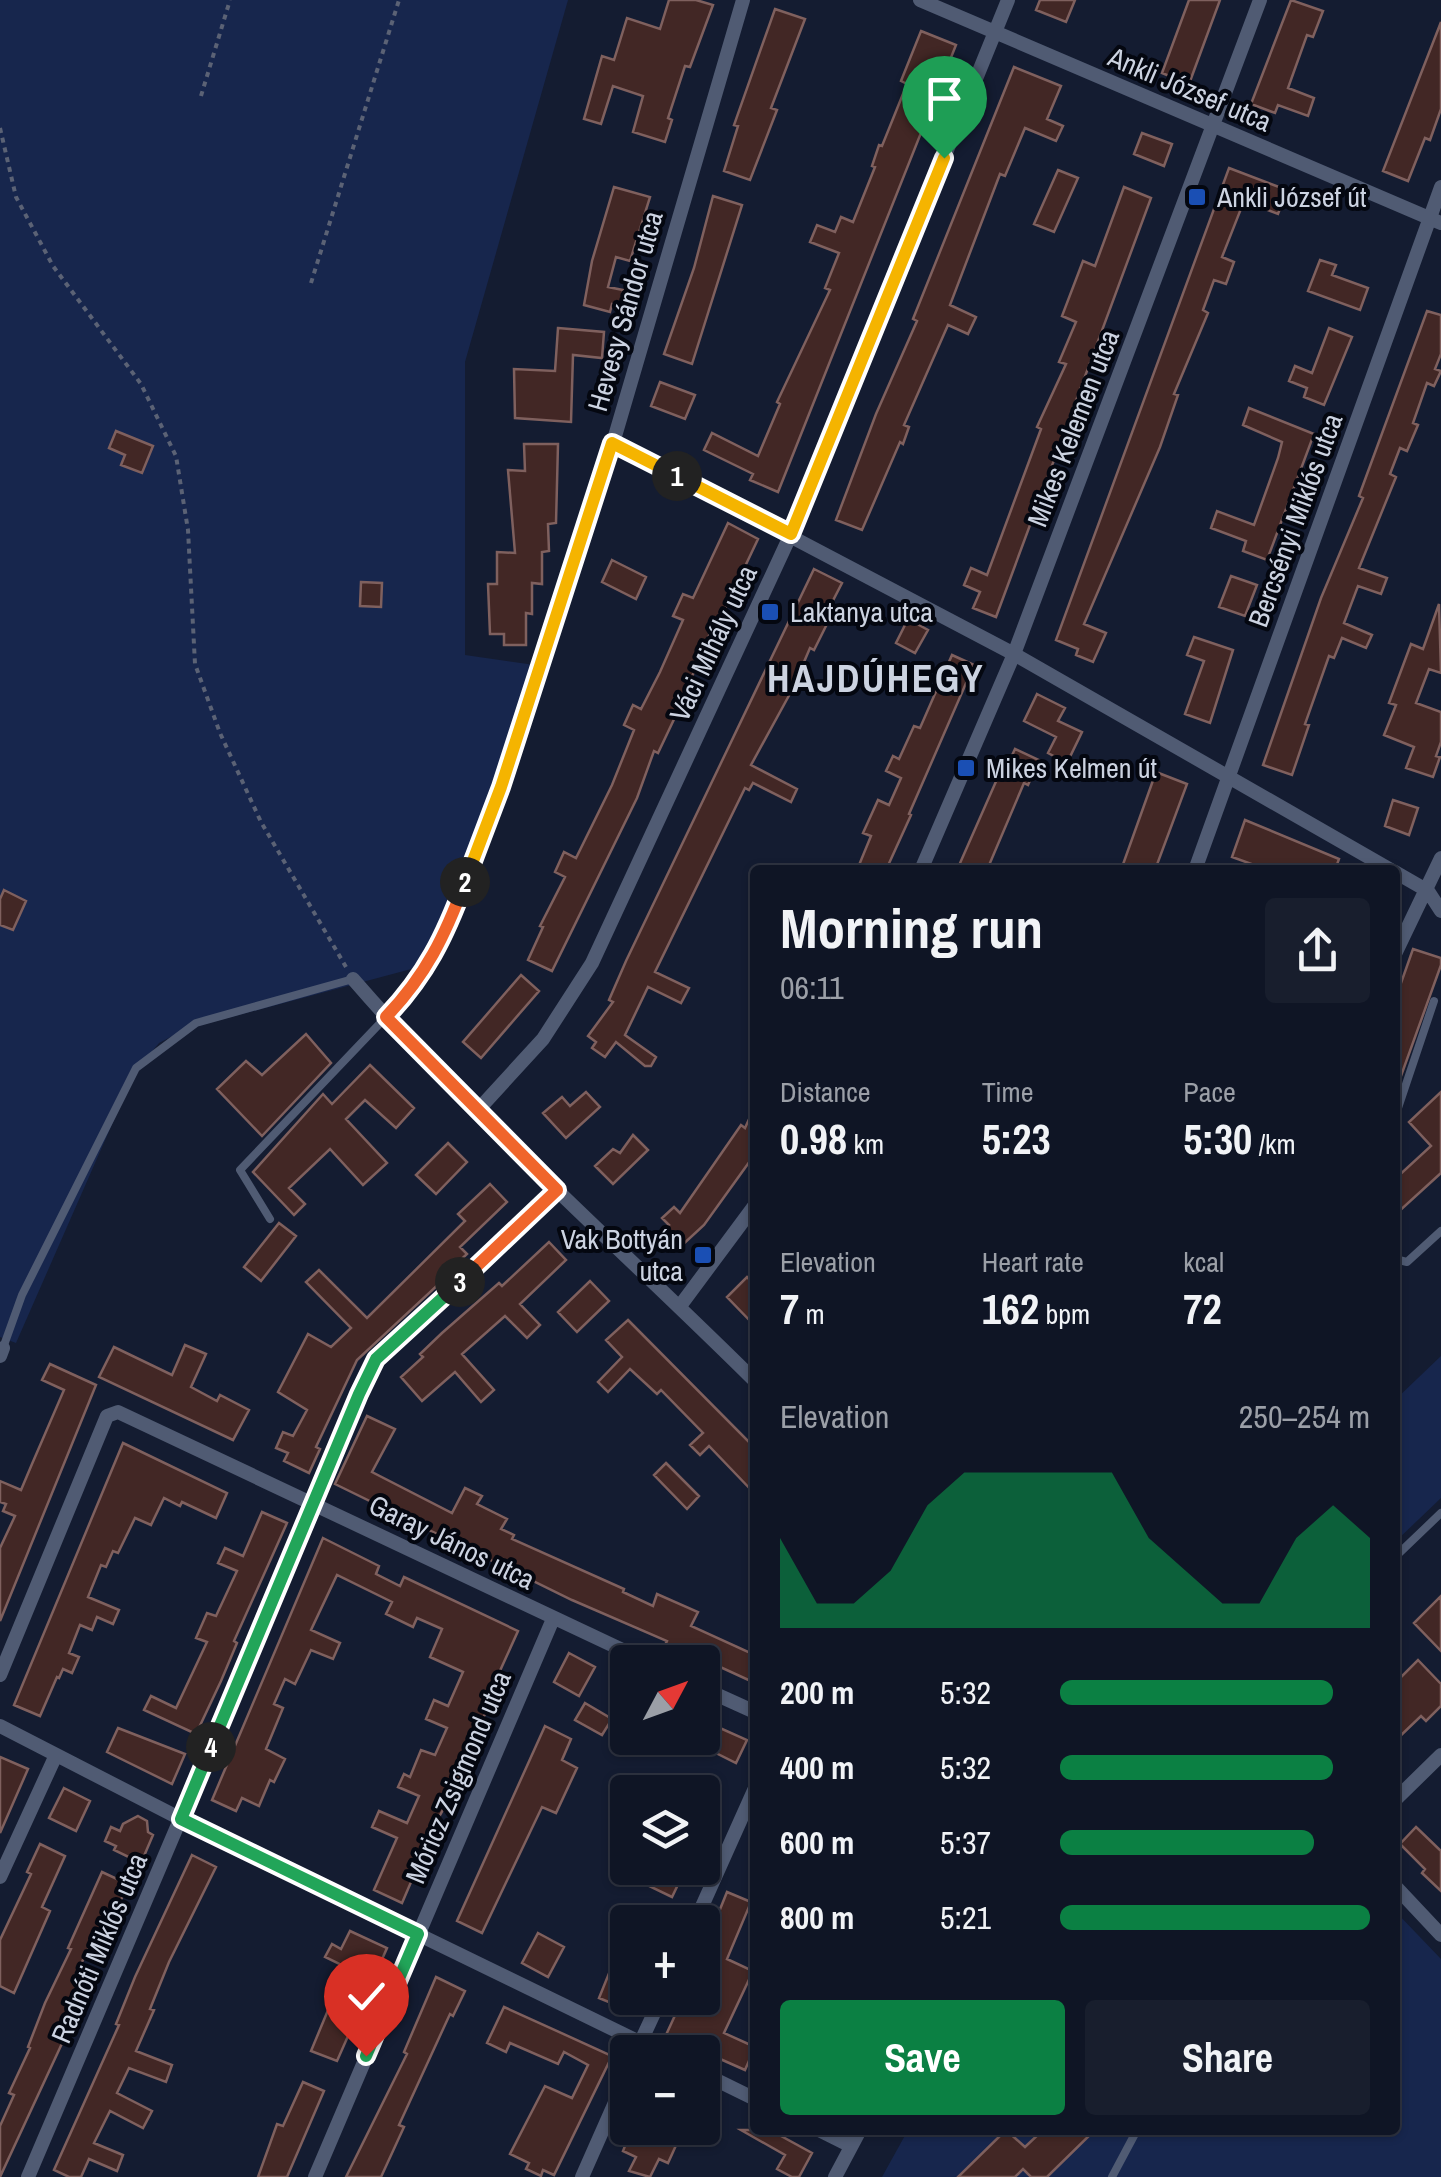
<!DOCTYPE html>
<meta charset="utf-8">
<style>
body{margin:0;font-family:"Archivo Narrow",sans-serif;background:#181e2d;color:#f1f3f6;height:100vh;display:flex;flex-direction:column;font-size:38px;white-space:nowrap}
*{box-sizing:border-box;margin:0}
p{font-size:32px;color:#9b9fa7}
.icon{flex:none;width:55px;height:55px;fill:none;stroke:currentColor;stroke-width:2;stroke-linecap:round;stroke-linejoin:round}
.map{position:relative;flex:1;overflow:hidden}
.details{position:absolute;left:750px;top:865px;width:650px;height:1270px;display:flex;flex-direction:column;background:#0f1525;border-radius:10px;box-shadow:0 2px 8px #0004,0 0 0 2px #2f3442}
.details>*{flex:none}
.needle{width:65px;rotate:49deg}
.controls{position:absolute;left:610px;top:1645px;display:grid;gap:20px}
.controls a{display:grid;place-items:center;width:110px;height:110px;border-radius:10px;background:#0f1525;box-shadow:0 2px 8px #0004,0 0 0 2px #2f3442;font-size:50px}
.pin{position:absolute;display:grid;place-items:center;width:85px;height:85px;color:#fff;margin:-102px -42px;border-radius:50% 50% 50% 0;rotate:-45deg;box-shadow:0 0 10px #0007}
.pin .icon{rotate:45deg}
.km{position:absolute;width:50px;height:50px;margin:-25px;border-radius:50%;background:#222;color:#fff;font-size:28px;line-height:50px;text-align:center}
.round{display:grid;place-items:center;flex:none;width:105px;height:105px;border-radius:10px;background:#181e2d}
.headline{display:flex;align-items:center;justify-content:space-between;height:170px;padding:0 30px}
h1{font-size:55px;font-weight:700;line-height:75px}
.stats{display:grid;grid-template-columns:repeat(3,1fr);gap:15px;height:170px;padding:10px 30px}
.stats div{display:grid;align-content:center}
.stats b{font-size:42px;font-weight:700}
.stats small{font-size:28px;font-weight:400}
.stats p{font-size:28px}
.chart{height:280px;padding:20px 30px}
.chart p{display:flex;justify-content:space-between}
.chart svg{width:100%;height:180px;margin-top:10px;fill:#0b8043;opacity:.7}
.primary-button{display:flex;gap:20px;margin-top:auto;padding:20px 30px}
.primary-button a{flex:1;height:115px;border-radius:10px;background:#0b8043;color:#fff;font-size:40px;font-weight:700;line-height:115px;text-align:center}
.primary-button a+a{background:#181e2d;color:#f1f3f6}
ul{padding:0 30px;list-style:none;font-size:32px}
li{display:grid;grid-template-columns:160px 120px 1fr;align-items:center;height:75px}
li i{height:25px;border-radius:12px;background:#0b8043}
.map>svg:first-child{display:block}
.green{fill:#17264d}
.building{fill:#422725;stroke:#7f605e;stroke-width:2.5}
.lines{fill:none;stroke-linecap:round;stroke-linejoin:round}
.path{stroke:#5b6275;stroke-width:4;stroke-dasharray:5 5;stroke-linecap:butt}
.service{stroke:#505b73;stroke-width:8}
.minor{stroke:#505b73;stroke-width:14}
.split-1-casing{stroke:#fff;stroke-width:20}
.split-2-casing{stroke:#fff;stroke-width:20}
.split-3-casing{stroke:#fff;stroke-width:20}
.split-4-casing{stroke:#fff;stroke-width:20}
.split-5-casing{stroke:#fff;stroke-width:20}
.split-1{stroke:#f5b400;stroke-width:12}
.split-2{stroke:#f5b400;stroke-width:12}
.split-3{stroke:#f0652b;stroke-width:12}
.split-4{stroke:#22a559;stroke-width:12}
.split-5{stroke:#22a559;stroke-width:12}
.transit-dot{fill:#1a4fb4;stroke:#040710;stroke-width:4}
.labels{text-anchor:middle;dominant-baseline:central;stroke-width:8;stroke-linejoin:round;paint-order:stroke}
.street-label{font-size:28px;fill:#ccd3e1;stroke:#040710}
.poi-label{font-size:28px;fill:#ccd3e1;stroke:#040710;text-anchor:start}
.district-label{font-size:38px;font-weight:bold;letter-spacing:2.5px;fill:#ccd3e1;stroke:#040710}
</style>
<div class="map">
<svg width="1441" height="2177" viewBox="0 0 1441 2177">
<rect width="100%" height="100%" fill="#141c31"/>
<path class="green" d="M0,0H568L465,362V655L535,665L430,964L186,1029L159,1043L135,1072L16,1343L0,1337Z
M1441,1356V1498L1395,1542V1400Z
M1395,1911L1441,1959V2177H882L908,2130H1395Z"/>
<path class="building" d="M669,0H696L713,5L690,67L685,66L668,118L672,120L665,142L633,132L643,96L613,86L601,124L584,119L602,56L614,60L627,18L660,29Z
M1040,0H1075L1066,22L1036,10Z
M1189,0H1220L1189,84L1162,73Z
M1291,0L1323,11L1313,37L1307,35L1288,88L1314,98L1308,116L1278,105L1275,113L1251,104Z
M775,9L805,19L771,108L777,110L750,180L724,171L738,126L734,125Z
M1441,22V109L1430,140L1425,138L1408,181L1383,171Z
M921,31L956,45L778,492L750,480L753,474L704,450L712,433L758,456L780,404L777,402L830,290L825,288L839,253L810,242L817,225L835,232L841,217L853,222L875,167L872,166L879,145L882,146L907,84L901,81Z
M1014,67L1061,86L1047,119L1063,126L1056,141L1025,128L1005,176L1000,174L950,305L976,317L968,334L948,325L904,425L909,427L903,444L900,442L862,530L836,520L876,414L917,321L913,319Z
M1142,133L1172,144L1164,166L1134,154Z
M1229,168L1287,190L1278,214L1244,201L1222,257L1234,262L1226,284L1214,280L1203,310L1208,313L1174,394L1178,395L1160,447L1084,624L1106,633L1093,662L1076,655L1078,649L1056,640Z
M1058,170L1078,178L1054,232L1034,224Z
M614,187L650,197L630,261L616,257L608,287L623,290L620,306L612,304L610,312L584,305L592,261Z
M1124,187L1151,198L996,617L973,608L980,592L964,585L971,568L987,575L1041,429L1037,427L1066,364L1059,362L1076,322L1062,316L1083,261L1095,266Z
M713,196L742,205L692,364L664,354L694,268Z
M1320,260L1336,265L1332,275L1368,288L1360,310L1308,291Z
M1427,311L1441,315V354L1435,369L1441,371L1434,386L1427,383L1413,423L1418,425L1407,451L1400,448L1390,474L1396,477L1359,568L1387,578L1381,594L1358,586L1344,623L1372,635L1366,648L1342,638L1334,658L1329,656L1305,724L1309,725L1292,775L1263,765L1321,598L1363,498L1359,496Z
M558,328L604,332L602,358L573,355L571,422L515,418L514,369L555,371Z
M1329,328L1352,337L1324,405L1304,397L1307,388L1289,381L1295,366L1312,373Z
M660,382L695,395L685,419L651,406Z
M1249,408L1314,434L1267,560L1243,551L1246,541L1211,528L1217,511L1254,525L1278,458L1282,442L1243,425Z
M116,431L153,446L142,473L121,465L125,455L109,448Z
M524,444H558L556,523L548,524L549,551L542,552V584L532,583V614L526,613V645H504V634H490L488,584H497V552L515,553L508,470L525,471Z
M728,523L758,539L713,634L710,633L677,713L658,753L654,751L637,798L552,971L528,960L543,927L540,926L565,877L555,872L564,852L576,858L612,785L634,730L624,725L633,705L641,709L660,672L683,620L673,616L683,594L693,598Z
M612,560L646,577L636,599L602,582Z
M814,569L842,583L825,616L830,618L814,650L810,648L792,690L751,765L797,789L791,802L753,783L749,790L745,788L655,972L689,988L681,1003L648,987L625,1035L656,1057L651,1066H645L616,1042L605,1057L592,1048L596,1042L588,1036L613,1002L609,1000L626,961Z
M1231,576L1257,585L1245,616L1219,607Z
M361,582L382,583L381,607L360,606Z
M1439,604L1441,673L1429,669L1416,703L1441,712V742L1436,756L1440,757L1433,777L1406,768L1414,747L1384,735L1396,705L1389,703L1411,644L1423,649Z
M908,619L928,630L915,653L896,643Z
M1194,637L1233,650L1210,723L1185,714L1204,661L1187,655Z
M952,655L974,665L909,814L911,815L886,870H857L871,836L863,833L878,800L889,805L901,778L886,771L893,756L899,759L914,726L920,728Z
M1037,694L1065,708L1058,721L1082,732L1067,763L1048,753L1056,737L1024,721Z
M1015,749L1039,760L1028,785L1024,783L987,870H957L1005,761L1009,762Z
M1156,772L1187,784L1155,870H1121Z
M1393,800L1418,808L1409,835L1385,826Z
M1245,820L1339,859L1335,870H1268L1232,857Z
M4,890L26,901L13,930L0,925V899Z
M1413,949L1441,958V965L1397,1087L1395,1000Z
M521,975L539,991L481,1058L463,1042Z
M306,1034L331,1063L262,1136L217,1089L246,1061L262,1075Z
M370,1065L414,1108L396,1128L365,1100L346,1119L387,1163L363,1185L330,1149L289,1188L305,1204L294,1215L253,1172L323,1094L332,1104Z
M586,1092L600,1107L566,1138L543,1113L562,1097L570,1106Z
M1441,1092V1173L1395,1215V1179L1431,1146L1409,1122Z
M755,1106V1154L704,1225L678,1249L661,1232L669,1225L662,1218L674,1207L680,1213L741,1125L745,1128Z
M633,1135L648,1150L613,1184L595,1166L613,1149L620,1153Z
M448,1143L467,1162L436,1194L416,1175Z
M490,1184L507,1202L460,1247L467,1254L439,1280L441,1282L357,1360L316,1447L320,1449L309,1473L284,1461L288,1453L276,1448L283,1432L293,1436L307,1410L278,1392L308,1334L331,1347L351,1328L306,1282L319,1270L367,1318L465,1221L458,1214Z
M279,1223L296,1236L261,1281L244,1267Z
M549,1242L566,1260L520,1304L540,1325L527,1338L505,1316L462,1354L494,1390L481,1402L455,1372L422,1401L401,1377L423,1357L420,1354L442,1333L499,1283L502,1286Z
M747,1277L755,1285V1326L727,1297Z
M590,1281L609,1301L577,1332L558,1312Z
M628,1320L755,1448V1494L709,1446L700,1455L690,1445L703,1433L661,1390L657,1394L630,1369L608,1392L598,1382L622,1357L606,1340Z
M185,1345L206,1354L191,1387L217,1401L220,1395L249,1410L233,1440L99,1377L114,1347L172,1375Z
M50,1364L96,1385L0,1621V1548L15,1516L3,1511L6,1504L0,1502V1481L21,1490L32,1464L64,1390L42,1380Z
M367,1416L395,1429L372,1472L452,1513L465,1488L482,1496L477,1504L507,1519L501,1529L514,1535L512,1539L624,1589L623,1592L653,1606L657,1594L698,1612L691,1626L755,1655V1683L681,1649L680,1652L665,1645L667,1641L572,1600L335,1484Z
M123,1443L227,1493L216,1518L182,1502L180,1506L164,1498L151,1525L135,1518L118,1553L113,1551L106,1567L101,1565L88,1597L119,1610L113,1624L97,1617L92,1630L80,1625L69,1653L79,1657L72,1673L63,1669L59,1678L57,1677L40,1716L14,1705Z
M666,1463L699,1496L687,1509L654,1475Z
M262,1512L287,1523L234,1641L237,1643L221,1681L196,1734L144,1710L151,1696L176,1708L207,1642L196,1638L207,1613L216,1616L237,1571L218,1563L225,1548L243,1556Z
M323,1538L379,1566L376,1574L400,1586L404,1577L518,1631L499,1673L503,1675L467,1753L458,1783L439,1817L402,1903L374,1890L397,1838L372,1827L379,1811L407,1823L419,1796L398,1787L404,1774L410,1777L421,1750L435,1755L447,1728L426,1719L434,1700L448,1706L463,1672L430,1657L442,1629L417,1618L413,1627L386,1614L392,1602L337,1575L311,1630L340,1643L333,1659L311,1650L295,1684L285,1679L274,1704L283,1708L266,1749L285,1759L274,1782L270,1780L259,1806L242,1798L236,1811L212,1800Z
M1441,1596V1651L1414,1623Z
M569,1653L595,1667L579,1696L554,1682Z
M1418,1660L1441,1684V1706L1426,1721L1421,1716L1395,1741V1683Z
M585,1703L612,1719L602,1735L575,1720Z
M702,1720L747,1740L736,1763L702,1746Z
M545,1726L571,1739L562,1760L577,1768L556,1813L542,1807L482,1933L457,1921Z
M118,1728L185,1754L172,1784L107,1752Z
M0,1757L28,1769L0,1833Z
M64,1788L90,1801L76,1831L49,1818Z
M138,1816L147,1821L148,1832L153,1835L141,1863L114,1850L116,1846L105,1841L111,1827L120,1831L123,1824Z
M1416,1827L1441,1851V1891L1422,1873L1425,1869L1400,1844Z
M40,1844L65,1856L42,1907L50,1911L14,1993L0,1986V1940L31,1874L27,1872Z
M192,1855L216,1867L169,1962L150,2009L154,2010L136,2051L172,2065L166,2082L129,2068L117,2093L152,2111L143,2128L110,2111L94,2143L123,2155L117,2171L89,2159L81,2177H69L54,2170L119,2025L116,2024L135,1977Z
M658,1868H686L672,1897L649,1886Z
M102,1872L128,1884L97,1954L88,1950L76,1974L91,1981L0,2177V2126L14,2095L9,2093L30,2048L28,2047L45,2003L71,1949L68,1948Z
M727,1892L751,1902L727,1959L753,1971L724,2033L755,2047L745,2070L666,2035L683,1998H702V1954Z
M627,1929H628V2010L599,1998Z
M350,1931L387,1948L337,2061L311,2051L346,1967L325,1957L332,1944L341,1949Z
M538,1933L564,1947L548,1977L522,1963Z
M436,1977L465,1991L453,2016L450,2014L399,2125L404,2127L381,2177H346L407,2054L404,2052Z
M504,2007L612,2056L554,2175L543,2170L541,2176L526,2169L529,2163L510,2154L545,2086L572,2098L588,2065L564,2052L558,2064L510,2043L506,2052L487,2043Z
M303,2082L324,2091L287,2177H258L277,2124L283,2126Z
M632,2128H660L658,2133L678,2141L668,2163L659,2159L650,2177L629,2171L636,2157L623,2151Z
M741,2130H770L812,2153L799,2177H792L777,2169L785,2155Z
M1006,2130L1025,2147L1043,2130H1095L1047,2177H1031L1023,2169L1015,2177H958Z"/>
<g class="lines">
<path class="path" d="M201,96L230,0
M0,128L16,197L53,266L141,384L176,456L188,530L195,664L220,733L261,822L346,967
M311,283L399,0"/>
<path class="service" d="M1395,1117L1434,1001
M270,1219L240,1170L386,1017
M1395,1259L1407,1262L1441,1231
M3,1348L22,1295L136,1068L196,1023L353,979
M1395,1557L1441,1513
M1112,2177L1137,2130"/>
<path class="minor" d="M920,0L1441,223
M613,443L1014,654L1391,870
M921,870L1014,654L1260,0
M1195,870L1441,187
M1395,872L1428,891L1441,911
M1395,954L1441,858
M353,979C477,1122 621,1248 755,1381
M386,1017L411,991L445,937L501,787L613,443L743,0
M478,1110L543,1039L592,963L791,534L1008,0
M680,1306L755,1205
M0,1356L3,1348
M0,1675L107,1416L118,1412L648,1662
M702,1688L755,1712
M0,1726L181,1819L660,2052
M1395,1800L1441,1755
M0,1877L56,1755
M1395,1886L1441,1935
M695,1922L755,1788
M636,2052L661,1998
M702,2073L755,2099
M819,2130L851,2146
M28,2177L376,1359L557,1190
M315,2177L553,1619
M582,2177L628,2073
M835,2177L860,2130"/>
</g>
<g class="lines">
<g class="split-1-casing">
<path id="split-1" d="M677,476L791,534L944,158"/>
</g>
<g class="split-2-casing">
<path id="split-2" d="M465,882L501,787L612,443L677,476"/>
</g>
<g class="split-3-casing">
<path id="split-3" d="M460,1282L557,1190L386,1017C426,975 445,936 465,882"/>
</g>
<g class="split-4-casing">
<path id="split-4" d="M211,1747L359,1394L376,1359L460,1282"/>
</g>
<g class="split-5-casing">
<path id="split-5" d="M211,1747L181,1819L418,1934L366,2056"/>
</g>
<use href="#split-1" class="split-1"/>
<use href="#split-2" class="split-2"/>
<use href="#split-3" class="split-3"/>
<use href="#split-4" class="split-4"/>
<use href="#split-5" class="split-5"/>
</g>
<g class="transit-dot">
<rect x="1187" y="187" width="20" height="20" rx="5"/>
<rect x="760" y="602" width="20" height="20" rx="5"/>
<rect x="956" y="758" width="20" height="20" rx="5"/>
<rect x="693" y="1245" width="20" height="20" rx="5"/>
</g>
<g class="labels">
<g class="street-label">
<text transform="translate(1190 89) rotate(23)">Ankli József utca</text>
<text transform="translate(625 311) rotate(-74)">Hevesy Sándor utca</text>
<text transform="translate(1073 428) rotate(-69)">Mikes Kelemen utca</text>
<text transform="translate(1295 520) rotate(-70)">Bercsényi Miklós utca</text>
<text transform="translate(713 643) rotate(-65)">Váci Mihály utca</text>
<text transform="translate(452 1542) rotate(26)">Garay János utca</text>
<text transform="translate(458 1777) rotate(-67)">Móricz Zsigmond utca</text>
<text transform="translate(99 1948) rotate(-67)">Radnóti Miklós utca</text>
</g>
<g class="poi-label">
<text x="1217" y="197">Ankli József út</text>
<text x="790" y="612">Laktanya utca</text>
<text x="986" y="768">Mikes Kelmen út</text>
<text x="683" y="1239" text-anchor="end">Vak Bottyán<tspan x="683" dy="32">utca</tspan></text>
</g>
<g class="district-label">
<text x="876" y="678">HAJDÚHEGY</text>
</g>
</g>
</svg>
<div class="controls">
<a><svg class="needle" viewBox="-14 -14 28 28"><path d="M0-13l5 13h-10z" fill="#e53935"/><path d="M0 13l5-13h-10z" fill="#9b9fa7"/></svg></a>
<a><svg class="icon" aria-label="layers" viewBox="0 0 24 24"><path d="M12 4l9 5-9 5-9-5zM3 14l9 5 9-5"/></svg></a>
<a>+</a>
<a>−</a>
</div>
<div class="pin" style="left:944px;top:158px;background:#1e9e55"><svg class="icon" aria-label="arrive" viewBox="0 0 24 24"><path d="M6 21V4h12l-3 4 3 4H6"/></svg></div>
<div class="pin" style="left:366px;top:2056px;background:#d93025"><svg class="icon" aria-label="check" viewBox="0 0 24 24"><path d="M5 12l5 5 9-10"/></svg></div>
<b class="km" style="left:677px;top:476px">1</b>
<b class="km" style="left:465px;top:882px">2</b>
<b class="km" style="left:460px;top:1282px">3</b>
<b class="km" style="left:211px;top:1747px">4</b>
<section class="details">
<div class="headline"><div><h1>Morning run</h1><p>06:11</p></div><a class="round"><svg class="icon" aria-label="share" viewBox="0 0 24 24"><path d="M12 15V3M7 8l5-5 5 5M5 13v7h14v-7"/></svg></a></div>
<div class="stats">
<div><p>Distance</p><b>0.98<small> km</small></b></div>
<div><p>Time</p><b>5:23</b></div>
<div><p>Pace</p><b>5:30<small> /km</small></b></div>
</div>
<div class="stats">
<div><p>Elevation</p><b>7<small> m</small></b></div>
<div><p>Heart rate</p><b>162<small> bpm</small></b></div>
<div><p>kcal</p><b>72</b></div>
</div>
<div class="chart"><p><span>Elevation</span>250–254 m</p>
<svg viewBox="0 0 160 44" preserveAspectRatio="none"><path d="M0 44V22L10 38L20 38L30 30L40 14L50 6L60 6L70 6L80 6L90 6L100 22L110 30L120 38L130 38L140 22L150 14L160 22V44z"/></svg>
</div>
<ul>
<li><b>200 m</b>5:32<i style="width:88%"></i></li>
<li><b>400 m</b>5:32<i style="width:88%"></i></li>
<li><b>600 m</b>5:37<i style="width:82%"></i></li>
<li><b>800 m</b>5:21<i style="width:100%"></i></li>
</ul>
<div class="primary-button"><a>Save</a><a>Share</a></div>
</section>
</div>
